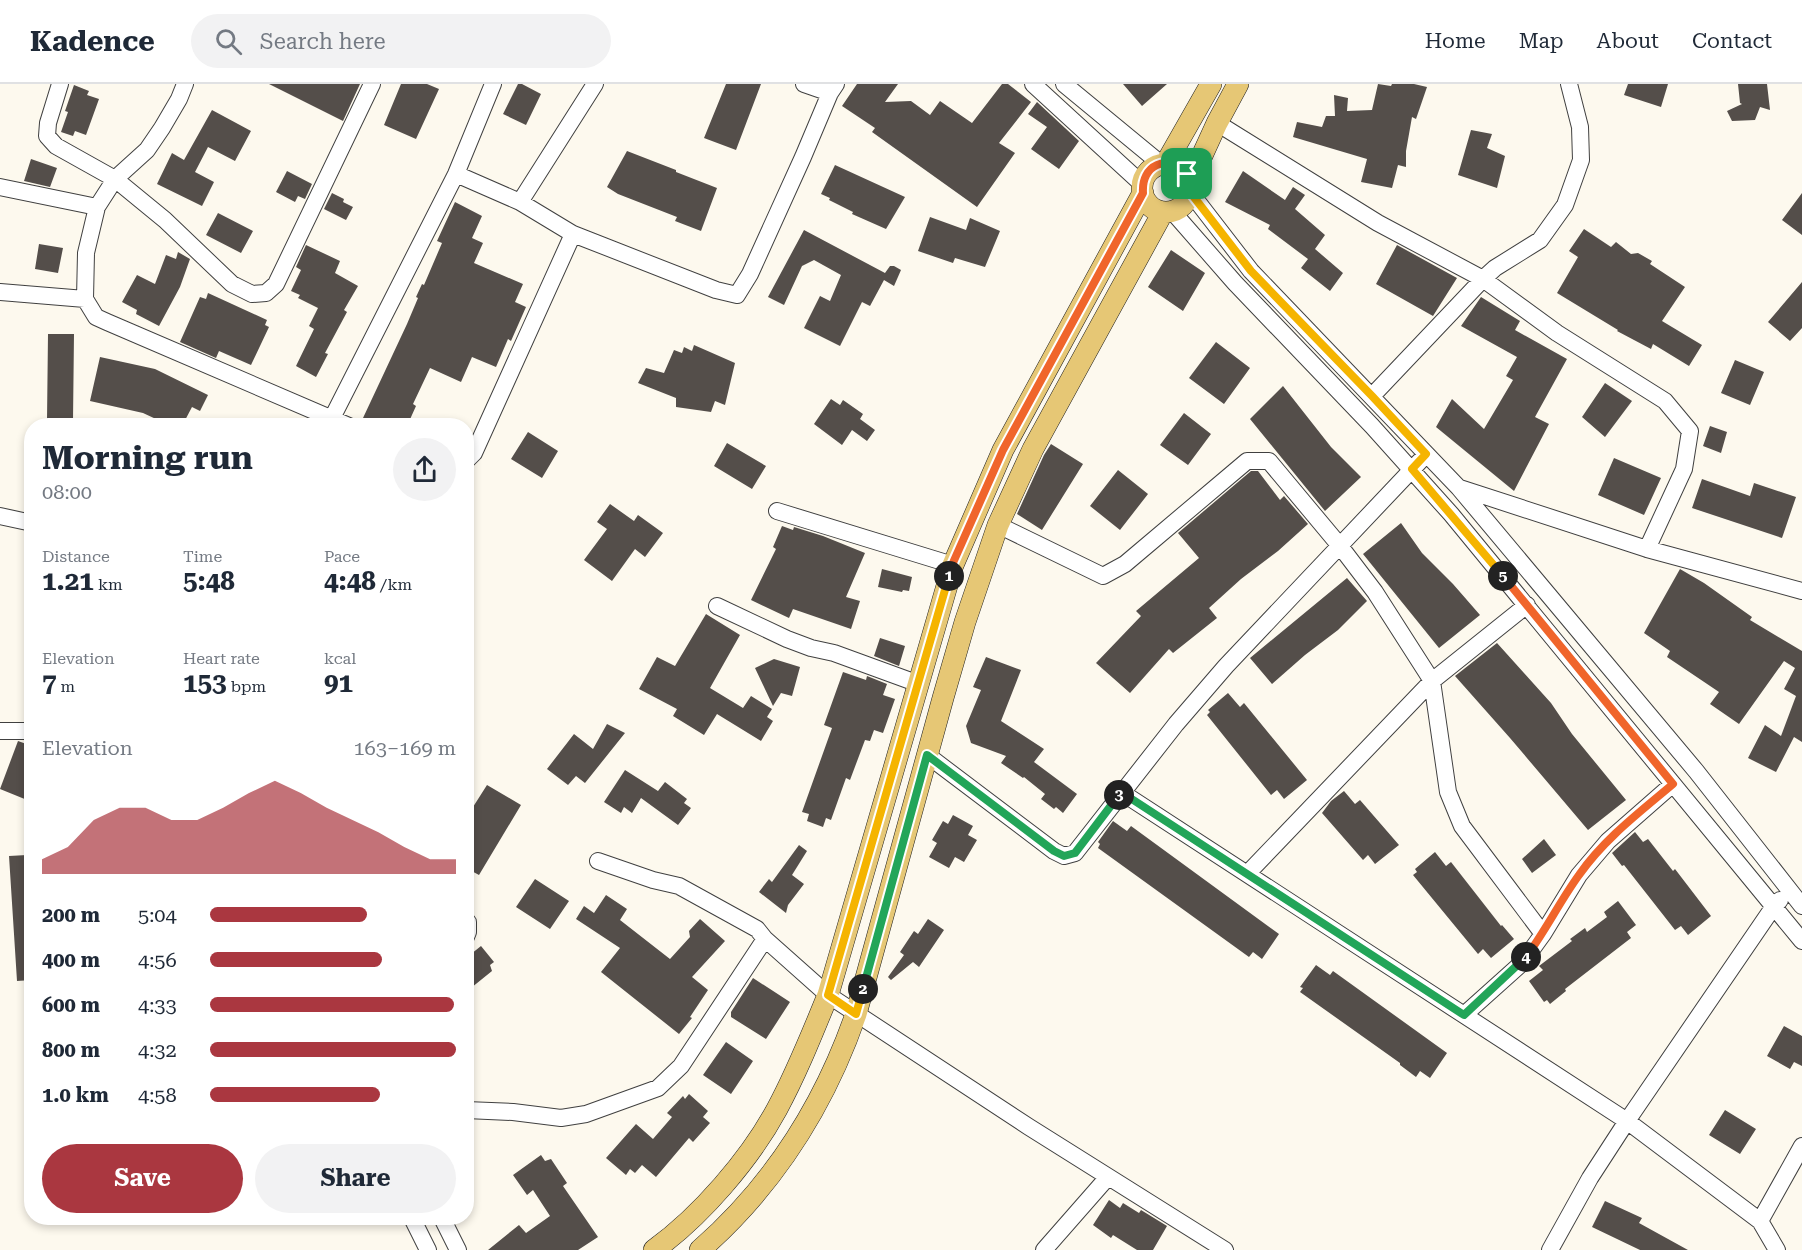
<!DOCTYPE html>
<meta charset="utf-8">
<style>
body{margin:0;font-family:"Roboto Serif",serif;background:#f2f2f3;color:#1f2937;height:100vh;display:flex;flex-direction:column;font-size:22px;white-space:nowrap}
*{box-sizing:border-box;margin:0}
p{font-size:20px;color:#747a83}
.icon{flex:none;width:33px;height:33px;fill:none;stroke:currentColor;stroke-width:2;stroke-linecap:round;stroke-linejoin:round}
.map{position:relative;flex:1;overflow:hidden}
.panel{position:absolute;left:24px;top:334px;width:450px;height:807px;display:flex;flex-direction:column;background:#fff;border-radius:24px;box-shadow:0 3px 9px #0003}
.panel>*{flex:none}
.pin{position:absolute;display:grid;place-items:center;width:51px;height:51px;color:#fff;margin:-26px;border-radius:12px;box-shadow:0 3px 9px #0006}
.km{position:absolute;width:30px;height:30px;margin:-15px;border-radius:50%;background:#222;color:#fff;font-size:16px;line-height:30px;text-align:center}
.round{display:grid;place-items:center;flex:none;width:63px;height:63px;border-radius:32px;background:#f2f2f3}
.summary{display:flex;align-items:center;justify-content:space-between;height:102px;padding:0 18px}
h1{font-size:33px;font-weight:700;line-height:45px}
.stats{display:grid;grid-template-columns:repeat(3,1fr);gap:9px;height:102px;padding:6px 18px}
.stats div{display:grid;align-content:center}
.stats b{font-size:26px;font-weight:700}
.stats small{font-size:16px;font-weight:400}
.stats p{font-size:16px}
.chart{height:168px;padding:12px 18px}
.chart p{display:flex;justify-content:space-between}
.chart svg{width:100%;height:108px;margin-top:6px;fill:#aa3740;opacity:.7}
.button{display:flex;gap:12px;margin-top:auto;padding:12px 18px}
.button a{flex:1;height:69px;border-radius:36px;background:#aa3740;color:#fff;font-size:24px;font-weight:700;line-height:69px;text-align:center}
.button a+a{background:#f2f2f3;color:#1f2937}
ul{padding:0 18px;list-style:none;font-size:20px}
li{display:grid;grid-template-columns:96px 72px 1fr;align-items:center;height:45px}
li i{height:15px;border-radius:8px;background:#aa3740}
header{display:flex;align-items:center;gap:36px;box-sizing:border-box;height:84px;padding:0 30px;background:#fff;border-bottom:2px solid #e0e1e3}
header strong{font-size:28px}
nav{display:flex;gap:33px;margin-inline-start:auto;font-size:21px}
.search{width:420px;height:54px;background:#f2f2f3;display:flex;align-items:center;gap:15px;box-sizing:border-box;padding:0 21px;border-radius:33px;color:#747a83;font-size:22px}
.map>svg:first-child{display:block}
.building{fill:#544e4a}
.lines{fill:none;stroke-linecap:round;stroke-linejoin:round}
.minor-casing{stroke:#404040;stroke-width:18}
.major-casing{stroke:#1e1e1e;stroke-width:22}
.minor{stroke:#fff;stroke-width:16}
.major{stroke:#e6c775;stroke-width:21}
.split-1-casing{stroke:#fff;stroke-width:12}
.split-2-casing{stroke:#fff;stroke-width:12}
.split-3-casing{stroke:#fff;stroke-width:12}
.split-4-casing{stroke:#fff;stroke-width:12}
.split-5-casing{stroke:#fff;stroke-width:12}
.split-6-casing{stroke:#fff;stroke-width:12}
.split-1{stroke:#f0652b;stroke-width:8}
.split-2{stroke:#f5b400;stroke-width:8}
.split-3{stroke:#22a559;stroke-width:8}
.split-4{stroke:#22a559;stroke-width:8}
.split-5{stroke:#f0652b;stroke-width:8}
.split-6{stroke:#f5b400;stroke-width:8}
</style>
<header>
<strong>Kadence</strong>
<div class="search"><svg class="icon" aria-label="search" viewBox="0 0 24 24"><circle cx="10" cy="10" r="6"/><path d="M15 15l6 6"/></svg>Search here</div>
<nav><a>Home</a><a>Map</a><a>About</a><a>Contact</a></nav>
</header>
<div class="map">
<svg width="1802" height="1166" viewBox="0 0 1802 1166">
<rect width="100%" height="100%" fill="#fdf9ee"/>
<path class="building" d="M269,0H360L343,37Z
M401,0H427L439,5L416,55L384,41Z
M518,0H522L541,10L526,41L503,30Z
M726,0H761L736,66L704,54Z
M857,0H898L885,18L911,17L930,31L940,17L972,39L1002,0H1008L1031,18L999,59L1015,69L977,123L872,48L875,44L842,22Z
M1123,0H1167L1142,22Z
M1378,0L1391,2L1392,0H1414L1427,3L1416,35L1412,33L1406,67V83L1398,81L1392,104L1361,98L1367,75L1293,53L1297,38L1322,43L1326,32H1335L1334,11L1348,14L1347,27L1372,26Z
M1628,0H1668L1661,23L1624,11Z
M1738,0H1767L1770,26L1760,23L1755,36L1732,37L1727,27L1742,20L1740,19Z
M74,1L89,7L87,11L99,15L86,51L75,47L73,52L61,48L68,28L65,27Z
M1037,18L1079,57L1059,85L1031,65L1047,43L1028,30Z
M212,26L251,47L235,77L208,63L195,88L214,98L202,122L157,100L172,69L184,76Z
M1471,46L1492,50L1487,64L1505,72L1497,104L1458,91Z
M627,67L676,86V88L717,104L701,147L675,137L677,133L618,110L607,103Z
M31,75L57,84L50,103L24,97Z
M835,81L905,113L886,145L852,130L853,128L829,116L830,114L821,110Z
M287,87L312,100L305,115L298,112L295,118L276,108Z
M1243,87L1285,116L1293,103L1305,111L1295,125L1325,151L1315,165L1343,189L1330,207L1301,184L1308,175L1268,145L1270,141L1225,118Z
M332,109L344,115L343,118L353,123L346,136L324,125Z
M1802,109V151L1782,136Z
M455,118L482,132L472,154L483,159L474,179L523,200L515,218L526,223L511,257L508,255L496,283L472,273L461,298L430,284L413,320L416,322L407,342H379L363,334L407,240L418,214L416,213L422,200L424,201L442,159L437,157Z
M218,129L253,147L241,169L206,151Z
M930,133L966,146L970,134L1000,147L985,183L955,174L953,179L918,167Z
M1584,145L1611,163L1616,158L1631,170L1638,169L1652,177L1650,180L1685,203L1662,237L1702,261L1689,282L1653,260L1651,265L1617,247L1618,246L1557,209L1578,173L1569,167Z
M804,146L885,189L890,182H894L901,186L894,202L884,196L870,222L862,218L840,262L804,244L820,212L830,217L841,191L814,176L802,182L784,221L768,213Z
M39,160L63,164L58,189L35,185Z
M306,161L340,177L335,189L358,202L344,226L347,228L325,269L328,270L316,293L296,282L314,245L309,242L318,224L298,214L300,211L291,207L301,186L296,183Z
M1397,161L1457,194L1433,232L1376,200Z
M1171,166L1205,189L1183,227L1148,203Z
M178,168L190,175L180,203L159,242L136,230L137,226L122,218L137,191L155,200L166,171L176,175Z
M1802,198V244L1790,257L1768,238Z
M208,209L267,236L265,241L269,243L251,281L219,267L216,274L180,258L200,213L206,215Z
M1481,213L1520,237L1515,246L1567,275L1535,333L1549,340L1514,407L1436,343L1452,315L1484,345L1513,296L1506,292L1517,273L1461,242Z
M48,250H74L73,336H47Z
M1216,258L1250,284L1224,320L1189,294Z
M694,261L735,279L725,321L715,317L711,328L676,323V314L638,299L646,284L664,289L674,266L682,269L684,263L692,267Z
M100,273L155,285L208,311L200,327L192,323L182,342H171L143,329L90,317Z
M1735,276L1764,288L1750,321L1721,309Z
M1605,299L1632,317L1605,353L1582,333Z
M1283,302L1331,363L1361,393L1325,427L1250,335Z
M831,315L840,321L843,316L863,330L860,335L875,346L867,357L852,346L842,361L814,340Z
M1184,329L1211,350L1188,381L1160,361Z
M1710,342L1727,348L1721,369L1703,362Z
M528,348L558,367L542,394L511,375Z
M727,359L766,382L752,405L714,382Z
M1051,360L1083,380L1042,446L1017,430L1044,371Z
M1614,374L1661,394L1644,431L1598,411Z
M1118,386L1148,410L1120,446L1090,422Z
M1251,387H1258L1280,416L1284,412L1308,440L1278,467L1241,495L1209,524L1217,534L1173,569L1169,565L1130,609L1096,579L1141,532L1136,527L1199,474L1178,449Z
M1702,395L1750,412L1754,399L1796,413L1782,454L1692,424Z
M610,420L634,437L638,431L663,449L645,473L635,465L612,497L584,476L607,445L597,438Z
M1401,439L1422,469L1453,500L1480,531L1439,564L1363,470Z
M782,442L793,446L794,443L823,452L865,469L846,513L860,517L851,545L793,525L789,534L751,516L776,465L773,463Z
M882,485L912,493L909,507L903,506L902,508L878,503Z
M1680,485L1704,499L1752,533L1750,536L1802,567V658L1794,653L1776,688L1748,674L1765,641L1781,652L1796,612L1784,605L1795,584L1784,577L1739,640L1710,620L1719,608L1667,573L1670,567L1644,549Z
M1347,494L1367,517L1338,546L1305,571L1272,600L1250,574Z
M706,530L740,551L710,604L743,624L751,612L772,625L767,633L773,637L761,657L717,630L704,651L673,632L677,625L639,605L657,573L675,582Z
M880,554L905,562L899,582L874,572Z
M1497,559L1551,619L1572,650L1626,716L1588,746L1510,654L1455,592Z
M986,573L1021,586L1001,637L1044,665L1034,678L1077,710L1063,729L1056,723L1054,725L1041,715L1045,710L1024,693L1023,694L1001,679L1006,672L971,659L966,642L981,606L973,603Z
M774,575L800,583L792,612L781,609L773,622L755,584Z
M843,588L866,596L867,592L887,600L883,611L895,615L883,649L874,646L870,657L865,656L850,696L846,694L831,736L826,734L823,743L807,737L809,730L802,728L832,644L824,641Z
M1228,609L1240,623L1244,619L1307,696L1284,715L1277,706L1271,711L1207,631L1210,628L1208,626Z
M607,640L625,649L585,699L576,692L568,701L547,685L574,650L593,665Z
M18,657L32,662V718L0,705Z
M625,686L658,707L665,698L687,715L684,719L691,724L678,741L641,714L632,729L624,723L621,729L604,718Z
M487,701L521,721L479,791L466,784V734Z
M1344,707L1355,720L1360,716L1399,761L1375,780L1368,771L1363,776L1322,729L1331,717Z
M953,731L973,742L968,751L977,756L964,778L955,773L949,784L929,773L937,759L932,756L943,737L948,740Z
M1113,737L1127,747L1131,742L1279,850L1262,875L1253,868L1249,873L1098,764L1100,760L1098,758Z
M1635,748L1643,758L1648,755L1673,787L1675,785L1711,832L1688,851L1681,842L1675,846L1624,781L1622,782L1612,769Z
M1544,755L1556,771L1532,789L1522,775Z
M799,761L807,767L792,791L804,800L788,821L786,829L759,808L769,795L772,798Z
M1435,768L1446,782L1451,778L1501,842L1502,841L1514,855L1491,874L1483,865L1478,870L1413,791L1417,788L1415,785Z
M27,771L28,784H32V896L17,897L9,772Z
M535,795L569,817L550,845L516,823Z
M606,811L627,825L620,836L670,875L690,853L689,847L700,835L725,857L692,893L708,906L690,933L692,934L679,950L601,888L620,864L576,835L584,822L594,829Z
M1618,817L1636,841L1627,848L1631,854L1565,905L1566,907L1550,920L1547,916L1544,918L1529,897L1543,886L1539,882L1572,857L1570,855L1585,844L1587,848L1607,833L1604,828Z
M928,835L944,846L919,883L913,878L891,896L888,893L904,871L900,868L914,847L918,850Z
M481,862L494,878L490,881L492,887L466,908V874Z
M1316,881L1330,891L1333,887L1447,969L1430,994L1420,987L1416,993L1400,981V979L1300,908L1303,904L1300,903Z
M753,894L790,918L766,955L731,933V928Z
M1784,942L1802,952V982L1794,978L1790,985L1767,972Z
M726,958L753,977L731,1010L703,991Z
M689,1010L708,1027L703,1033L710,1039L693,1058L689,1054L656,1093L642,1081L635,1089L630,1085L626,1091L606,1074L636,1040L653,1055L672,1033L667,1029L683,1012L685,1015Z
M1725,1026L1756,1045L1740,1070L1709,1051Z
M541,1071L545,1077L551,1075L567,1099L563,1102L598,1153L578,1166H488L519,1141L526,1149L550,1132L533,1106L527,1111L513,1091Z
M1109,1116L1120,1124L1123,1119L1139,1129L1141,1126L1167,1142L1153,1166H1137L1113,1151L1111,1154L1093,1141Z
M1605,1117L1642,1134L1639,1139L1688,1166H1640L1592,1143Z"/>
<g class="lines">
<g class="minor-casing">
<path id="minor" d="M60,0L48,39L47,52L56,62L115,95L165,136L232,200L252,210L266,209L276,200L372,0
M185,0L179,15L162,44L147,66L115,95L97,123L86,169L85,215L96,233L107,238L349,342
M804,0L830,9
M1033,0L1142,100
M1064,0L1161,80
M1217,39L1378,139L1483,195L1557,249L1665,317L1690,347L1684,385L1647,465
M456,90L520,118L573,150L716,206L737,211L750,190L803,73L830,9L836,0
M0,103L97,123
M1190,108L1251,187L1459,404L1696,687L1802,822
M520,118L595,0
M1172,127L1235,199L1372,342L1451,430L1802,857
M0,208L85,215
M1372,312L1483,195L1495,184L1540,156L1565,121L1581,76L1580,43L1569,0
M328,342L456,90L493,0
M466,377L474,369L573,150
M1460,404L1647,465L1802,507
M777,427L953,481
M0,432L32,439
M998,441L1103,492L1125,480L1247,377H1269L1340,462L1375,508L1432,597L1448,708L1462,742L1543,850
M717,522L787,555L811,564L834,569L919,600
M0,647H32
M927,671L1054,767L1064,772L1075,769L1176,640L1226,582L1420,377
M1121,708L1627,1037L1760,1137
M598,777L653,796L679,802L757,845L765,855L828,911L1029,1043L1225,1166
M1247,790L1432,597L1527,521
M466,836L468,838V848L466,853
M1464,931L1522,879L1543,850L1579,791L1608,757L1673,700
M466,1026L513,1028L561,1034L586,1030L658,1004L681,982L765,855
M412,1134L428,1166
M442,1134L458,1166
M1044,1166L1108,1093
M1550,1166L1590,1094L1627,1037L1774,822L1780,816
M1777,1166L1760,1137L1802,1062"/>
</g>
<g class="major-casing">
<path id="major" d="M1166,79L1211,0
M1142 104a24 24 0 1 1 48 0a24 24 0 1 1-48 0Z
M1190,98L1217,39L1238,0
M654,1166C701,1132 750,1075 777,1025C797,988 812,950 828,911L953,481L1003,366L1143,109
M700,1166C773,1102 824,1022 856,930L943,614L965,538L998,441L1033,365L1163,128"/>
</g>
<use href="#minor" class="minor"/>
<use href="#major" class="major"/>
</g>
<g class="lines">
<g class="split-1-casing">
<path id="split-1" d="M949,492L952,481L1003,366L1143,109C1141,81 1167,69 1187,90"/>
</g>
<g class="split-2-casing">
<path id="split-2" d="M863,905L856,930L828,911L949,492"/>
</g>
<g class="split-3-casing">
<path id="split-3" d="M863,905L927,671L1054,767L1064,772L1075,769L1119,711"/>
</g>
<g class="split-4-casing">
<path id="split-4" d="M1119,711L1121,708L1464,931L1526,873"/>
</g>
<g class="split-5-casing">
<path id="split-5" d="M1503,492L1673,700C1640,728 1604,755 1579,791C1560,817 1546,846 1526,873"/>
</g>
<g class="split-6-casing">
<path id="split-6" d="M1187,90L1190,98V108L1251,187L1372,312L1426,370L1412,385L1503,492"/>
</g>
<use href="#split-1" class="split-1"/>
<use href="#split-2" class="split-2"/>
<use href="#split-3" class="split-3"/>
<use href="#split-4" class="split-4"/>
<use href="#split-5" class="split-5"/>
<use href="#split-6" class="split-6"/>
</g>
</svg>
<div class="pin" style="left:1187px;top:90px;background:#1e9e55"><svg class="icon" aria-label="arrive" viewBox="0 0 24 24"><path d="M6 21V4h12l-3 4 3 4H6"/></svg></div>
<b class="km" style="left:949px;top:492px">1</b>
<b class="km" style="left:863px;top:905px">2</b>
<b class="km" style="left:1119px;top:711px">3</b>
<b class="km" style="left:1526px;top:873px">4</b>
<b class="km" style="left:1503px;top:492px">5</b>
<section class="panel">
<div class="summary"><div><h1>Morning run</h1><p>08:00</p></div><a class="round"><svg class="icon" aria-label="share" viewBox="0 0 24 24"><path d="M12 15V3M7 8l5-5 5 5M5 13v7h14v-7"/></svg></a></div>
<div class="stats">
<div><p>Distance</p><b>1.21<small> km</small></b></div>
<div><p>Time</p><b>5:48</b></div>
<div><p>Pace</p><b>4:48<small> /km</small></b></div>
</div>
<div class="stats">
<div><p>Elevation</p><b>7<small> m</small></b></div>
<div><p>Heart rate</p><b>153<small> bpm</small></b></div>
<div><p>kcal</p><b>91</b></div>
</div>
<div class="chart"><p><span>Elevation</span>163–169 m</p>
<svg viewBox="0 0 160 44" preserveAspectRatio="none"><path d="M0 44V38L10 33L20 22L30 17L40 17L50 22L60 22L70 17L80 11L90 6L100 11L110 17L120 22L130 27L140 33L150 38L160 38V44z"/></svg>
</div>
<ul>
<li><b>200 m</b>5:04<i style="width:64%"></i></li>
<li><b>400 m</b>4:56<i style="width:70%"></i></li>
<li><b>600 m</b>4:33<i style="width:99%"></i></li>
<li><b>800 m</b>4:32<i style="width:100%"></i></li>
<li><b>1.0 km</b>4:58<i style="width:69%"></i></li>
</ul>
<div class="button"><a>Save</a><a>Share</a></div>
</section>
</div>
